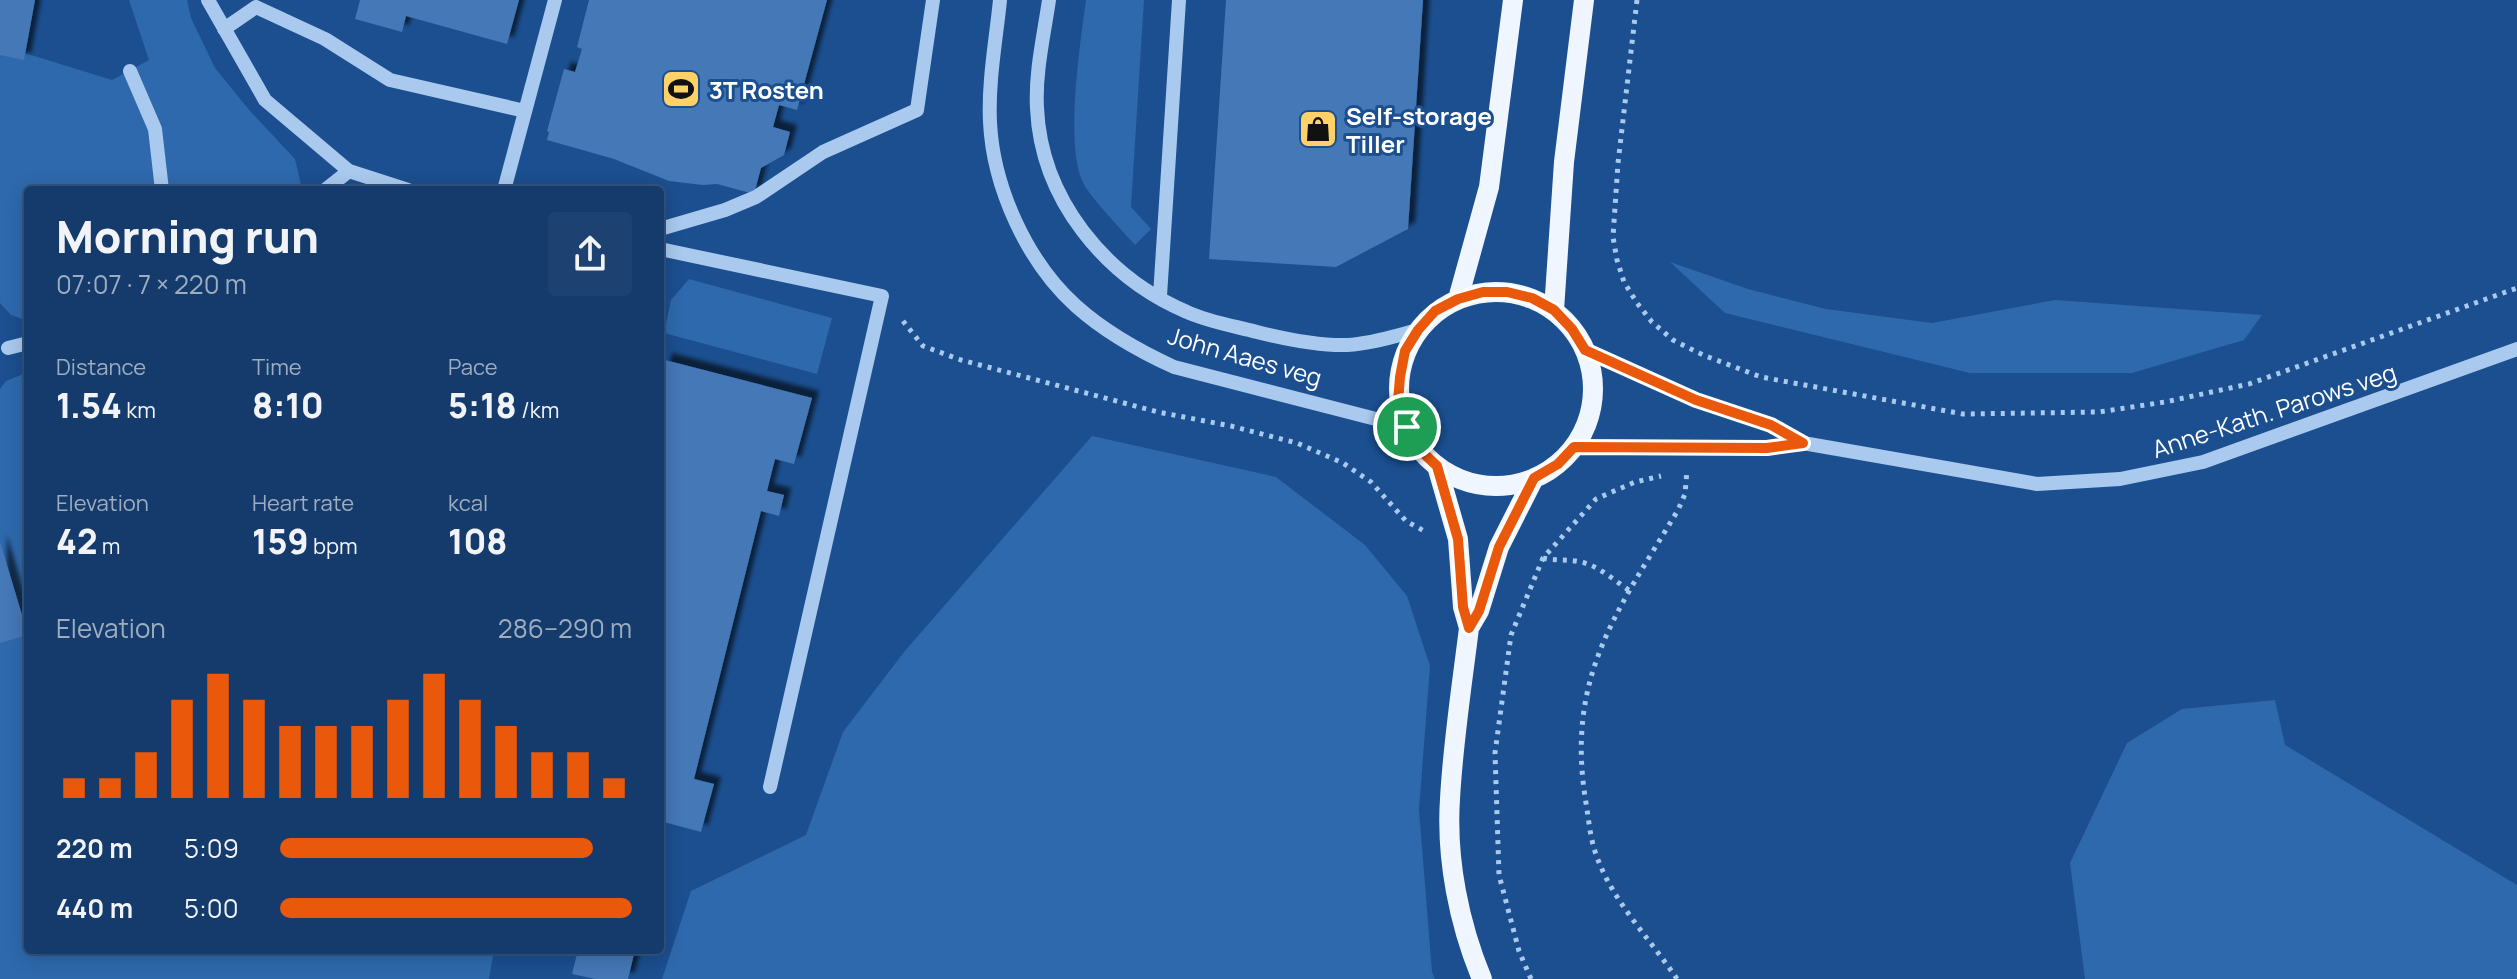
<!DOCTYPE html>
<meta charset="utf-8">
<style>
body{margin:0;font-family:Manrope,sans-serif;background:#1d4271;color:#f1f3f6;height:100vh;display:flex;flex-direction:column;font-size:30px;white-space:nowrap}
*{box-sizing:border-box;margin:0}
p{font-size:26px;color:#9dadc1}
.icon{flex:none;width:44px;height:44px;fill:none;stroke:currentColor;stroke-width:2;stroke-linecap:round;stroke-linejoin:round}
.map{position:relative;flex:1;overflow:hidden}
.panel{position:absolute;left:24px;top:186px;width:640px;height:768px;display:flex;flex-direction:column;background:#143b6b;border-radius:8px;box-shadow:0 4px 20px #0003,0 0 0 2px #33557e}
.panel>*{flex:none}
.pin{position:absolute;display:grid;place-items:center;width:68px;height:68px;color:#fff;margin:-34px;border:4px solid #fff;border-radius:50%;box-shadow:0 2px 8px #0007}
.round{display:grid;place-items:center;flex:none;width:84px;height:84px;border-radius:8px;background:#1d4271}
.summary{display:flex;align-items:center;justify-content:space-between;height:136px;padding:0 32px}
h1{font-size:44px;font-weight:800;line-height:60px}
.metrics{display:grid;grid-template-columns:repeat(3,1fr);gap:12px;height:136px;padding:8px 32px}
.metrics div{display:grid;align-content:center}
.metrics b{font-size:34px;font-weight:800}
.metrics small{font-size:22px;font-weight:400}
.metrics p{font-size:22px}
.chart{height:224px;padding:16px 32px}
.chart p{display:flex;justify-content:space-between}
.chart svg{width:100%;height:144px;margin-top:8px;stroke:#ea580c;stroke-width:6}
ul{padding:0 32px;list-style:none;font-size:26px}
li{display:grid;grid-template-columns:128px 96px 1fr;align-items:center;height:60px}
li i{height:20px;border-radius:10px;background:#ea580c}
.map>svg:first-child{display:block}
.green{fill:#2e69ad}
.building{fill:#4478b7;filter:url(#shadow)}
.lines{fill:none;stroke-linecap:round;stroke-linejoin:round}
.path{stroke:#a9c9ee;stroke-width:5;stroke-dasharray:4 6;stroke-linecap:butt}
.minor{stroke:#a9c9ee;stroke-width:14}
.major{stroke:#f0f6ff;stroke-width:20}
.route-casing{stroke:#fff;stroke-width:16}
.route{stroke:#ea580c;stroke-width:10}
.labels{text-anchor:middle;dominant-baseline:central;stroke-width:6;stroke-linejoin:round;paint-order:stroke}
.poi-label{font-size:24px;font-weight:bold;fill:#fff;stroke:#1b4f8f;text-anchor:start}
.street-label{font-size:24px;fill:#fff;stroke:#1b4f8f}
</style>
<div class="map">
<svg width="2517" height="979" viewBox="0 0 2517 979">
<defs>
<filter id="shadow"><feDropShadow dx="7" dy="-7" stdDeviation="2" flood-color="#0009"/></filter>
</defs>
<rect width="100%" height="100%" fill="#1b4f8f"/>
<path class="green" d="M129,0H187L191,18L215,68L250,111L295,159L301,185L308,190H28V321L11,315L0,303V50L28,54L112,80L149,60Z
M1086,0H1144L1131,207L1151,229L1135,245C1123,231 1086,194 1081,178C1066,137 1080,45 1086,0Z
M1670,262L1748,289L1826,309L1932,323L2055,300L2262,315L2244,340L2132,373H1970L1725,313Z
M689,279L832,318L817,374L664,333L671,300Z
M28,372V401L22,405L28,430V950H494L489,979H0V389L6,381Z
M1092,436L1276,477L1365,545L1407,596L1430,666L1419,810L1432,972L1435,979H662L691,891L806,835L843,732L904,652Z
M2275,700L2285,745L2517,885V979H2085L2070,863L2127,743L2182,709Z"/>
<path class="building" d="M0,0H35L24,60L0,55Z
M360,0H519L507,44L406,16L402,32L355,19Z
M589,0H827L797,110L779,105L773,127L790,132L784,155L761,168L754,194L717,184L703,185L669,181L614,159L547,140L549,132L547,131L564,69L575,72L582,49L577,47Z
M1226,0H1423L1408,229L1336,267L1209,259Z
M665,360L812,398L794,464L775,459L767,491L784,495L779,516L761,511L694,779L714,784L701,832L660,821V381Z
M0,542L28,635L0,643Z
M578,950H635L628,979H595L572,974Z"/>
<g class="lines">
<path class="path" d="M1637,0L1618,163L1613,237L1617,260L1624,282L1637,303L1652,322L1673,340L1703,355L1761,377L1963,414L2099,412L2165,402L2249,384L2517,288
M903,321L923,346L961,360L1158,412L1231,426L1297,443L1343,463L1371,482L1406,521L1426,532
M1543,558C1555,561 1568,559 1581,562C1599,566 1615,581 1630,591
M1531,979L1519,951L1499,875L1495,753L1511,635L1543,558L1596,499L1635,482L1661,476
M1677,979C1651,940 1613,902 1597,857C1590,839 1589,821 1586,803C1565,677 1617,612 1678,510L1685,494L1687,470"/>
<path class="minor" d="M208,0L265,100L349,171L408,190
M1000,0C996,40 988,82 990,122C993,187 1027,262 1076,306C1105,332 1139,351 1174,367L1407,427
M1049,0C1044,35 1035,72 1037,108C1041,199 1105,277 1187,312C1209,322 1234,326 1257,332C1285,339 1317,346 1347,345C1371,344 1395,336 1418,330
M224,29L256,7L325,39L390,80L525,111
M130,71L155,129L162,190
M325,190L349,171
M504,190L555,0
M660,229L725,210L756,197L823,152L917,110L933,0
M660,249L882,296L770,787
M1160,296L1179,0
M8,348L28,343
M1585,350L1696,400L1771,425L1803,443
M1574,447L1767,448L1803,443L2037,484L2120,479L2203,462L2517,349"/>
<path class="major" d="M1399 389a97 97 0 1 1 194 0a97 97 0 1 1-194 0Z
M1458,299L1489,187L1513,0
M1554,310L1564,162L1584,0
M1437,466L1458,539L1463,607L1469,628C1462,685 1453,742 1450,799C1446,859 1459,924 1482,979
M1469,628L1479,611L1499,547L1534,478"/>
</g>
<g class="lines">
<g class="route-casing">
<path id="route" d="M1483,292H1507L1532,298L1554,310L1572,329L1585,350L1696,400L1771,425L1803,443L1767,448L1574,447L1558,464L1534,478L1499,547L1479,611L1469,628L1463,607L1458,539L1437,466L1419,449L1407,427L1398,402L1400,377L1405,351L1418,330L1435,311L1458,299Z"/>
</g>
<use href="#route" class="route"/>
</g>
<defs>
<g id="stadium-square" transform="scale(2)"><rect x="-9" y="-9" width="18" height="18" rx="4" fill="#ffd166" stroke="#1b4f8f"/><path d="M0-5a6.5 5 0 1 0 0 10a6.5 5 0 1 0 0-10ZM-3.5-1.8h7v3.6h-7Z" fill="#111"/></g>
<g id="shop-square" transform="scale(2)"><rect x="-9" y="-9" width="18" height="18" rx="4" fill="#ffd166" stroke="#1b4f8f"/><path d="M-5-2.5h2.3a2.7 3.5 0 0 1 5.4 0H5L5.5 6h-11ZM-1.5-2.5h3a1.5 2.3 0 0 0-3 0Z" fill="#111"/></g>
</defs>
<g fill-rule="evenodd">
<use href="#stadium-square" x="681" y="89"/>
<use href="#shop-square" x="1318" y="129"/>
</g>
<g class="labels">
<g class="poi-label">
<text x="709" y="89">3T Rosten</text>
<text x="1346" y="115">Self-storage<tspan x="1346" dy="28">Tiller</tspan></text>
</g>
<g class="street-label">
<text transform="translate(1245 356) rotate(16)">John Aaes veg</text>
<text transform="translate(2274 410) rotate(-18)">Anne-Kath. Parows veg</text>
</g>
</g>
</svg>
<div class="pin" style="left:1407px;top:427px;background:#1e9e55"><svg class="icon" aria-label="arrive" viewBox="0 0 24 24"><path d="M6 21V4h12l-3 4 3 4H6"/></svg></div>
<section class="panel">
<div class="summary"><div><h1>Morning run</h1><p>07:07 · 7 × 220 m</p></div><a class="round"><svg class="icon" aria-label="share" viewBox="0 0 24 24"><path d="M12 15V3M7 8l5-5 5 5M5 13v7h14v-7"/></svg></a></div>
<div class="metrics">
<div><p>Distance</p><b>1.54<small> km</small></b></div>
<div><p>Time</p><b>8:10</b></div>
<div><p>Pace</p><b>5:18<small> /km</small></b></div>
</div>
<div class="metrics">
<div><p>Elevation</p><b>42<small> m</small></b></div>
<div><p>Heart rate</p><b>159<small> bpm</small></b></div>
<div><p>kcal</p><b>108</b></div>
</div>
<div class="chart"><p><span>Elevation</span>286–290 m</p>
<svg viewBox="0 0 160 44" preserveAspectRatio="none"><path d="M5 44V38M15 44V38M25 44V30M35 44V14M45 44V6M55 44V14M65 44V22M75 44V22M85 44V22M95 44V14M105 44V6M115 44V14M125 44V22M135 44V30M145 44V30M155 44V38"/></svg>
</div>
<ul>
<li><b>220 m</b>5:09<i style="width:89%"></i></li>
<li><b>440 m</b>5:00<i style="width:100%"></i></li>
</ul>
</section>
</div>
